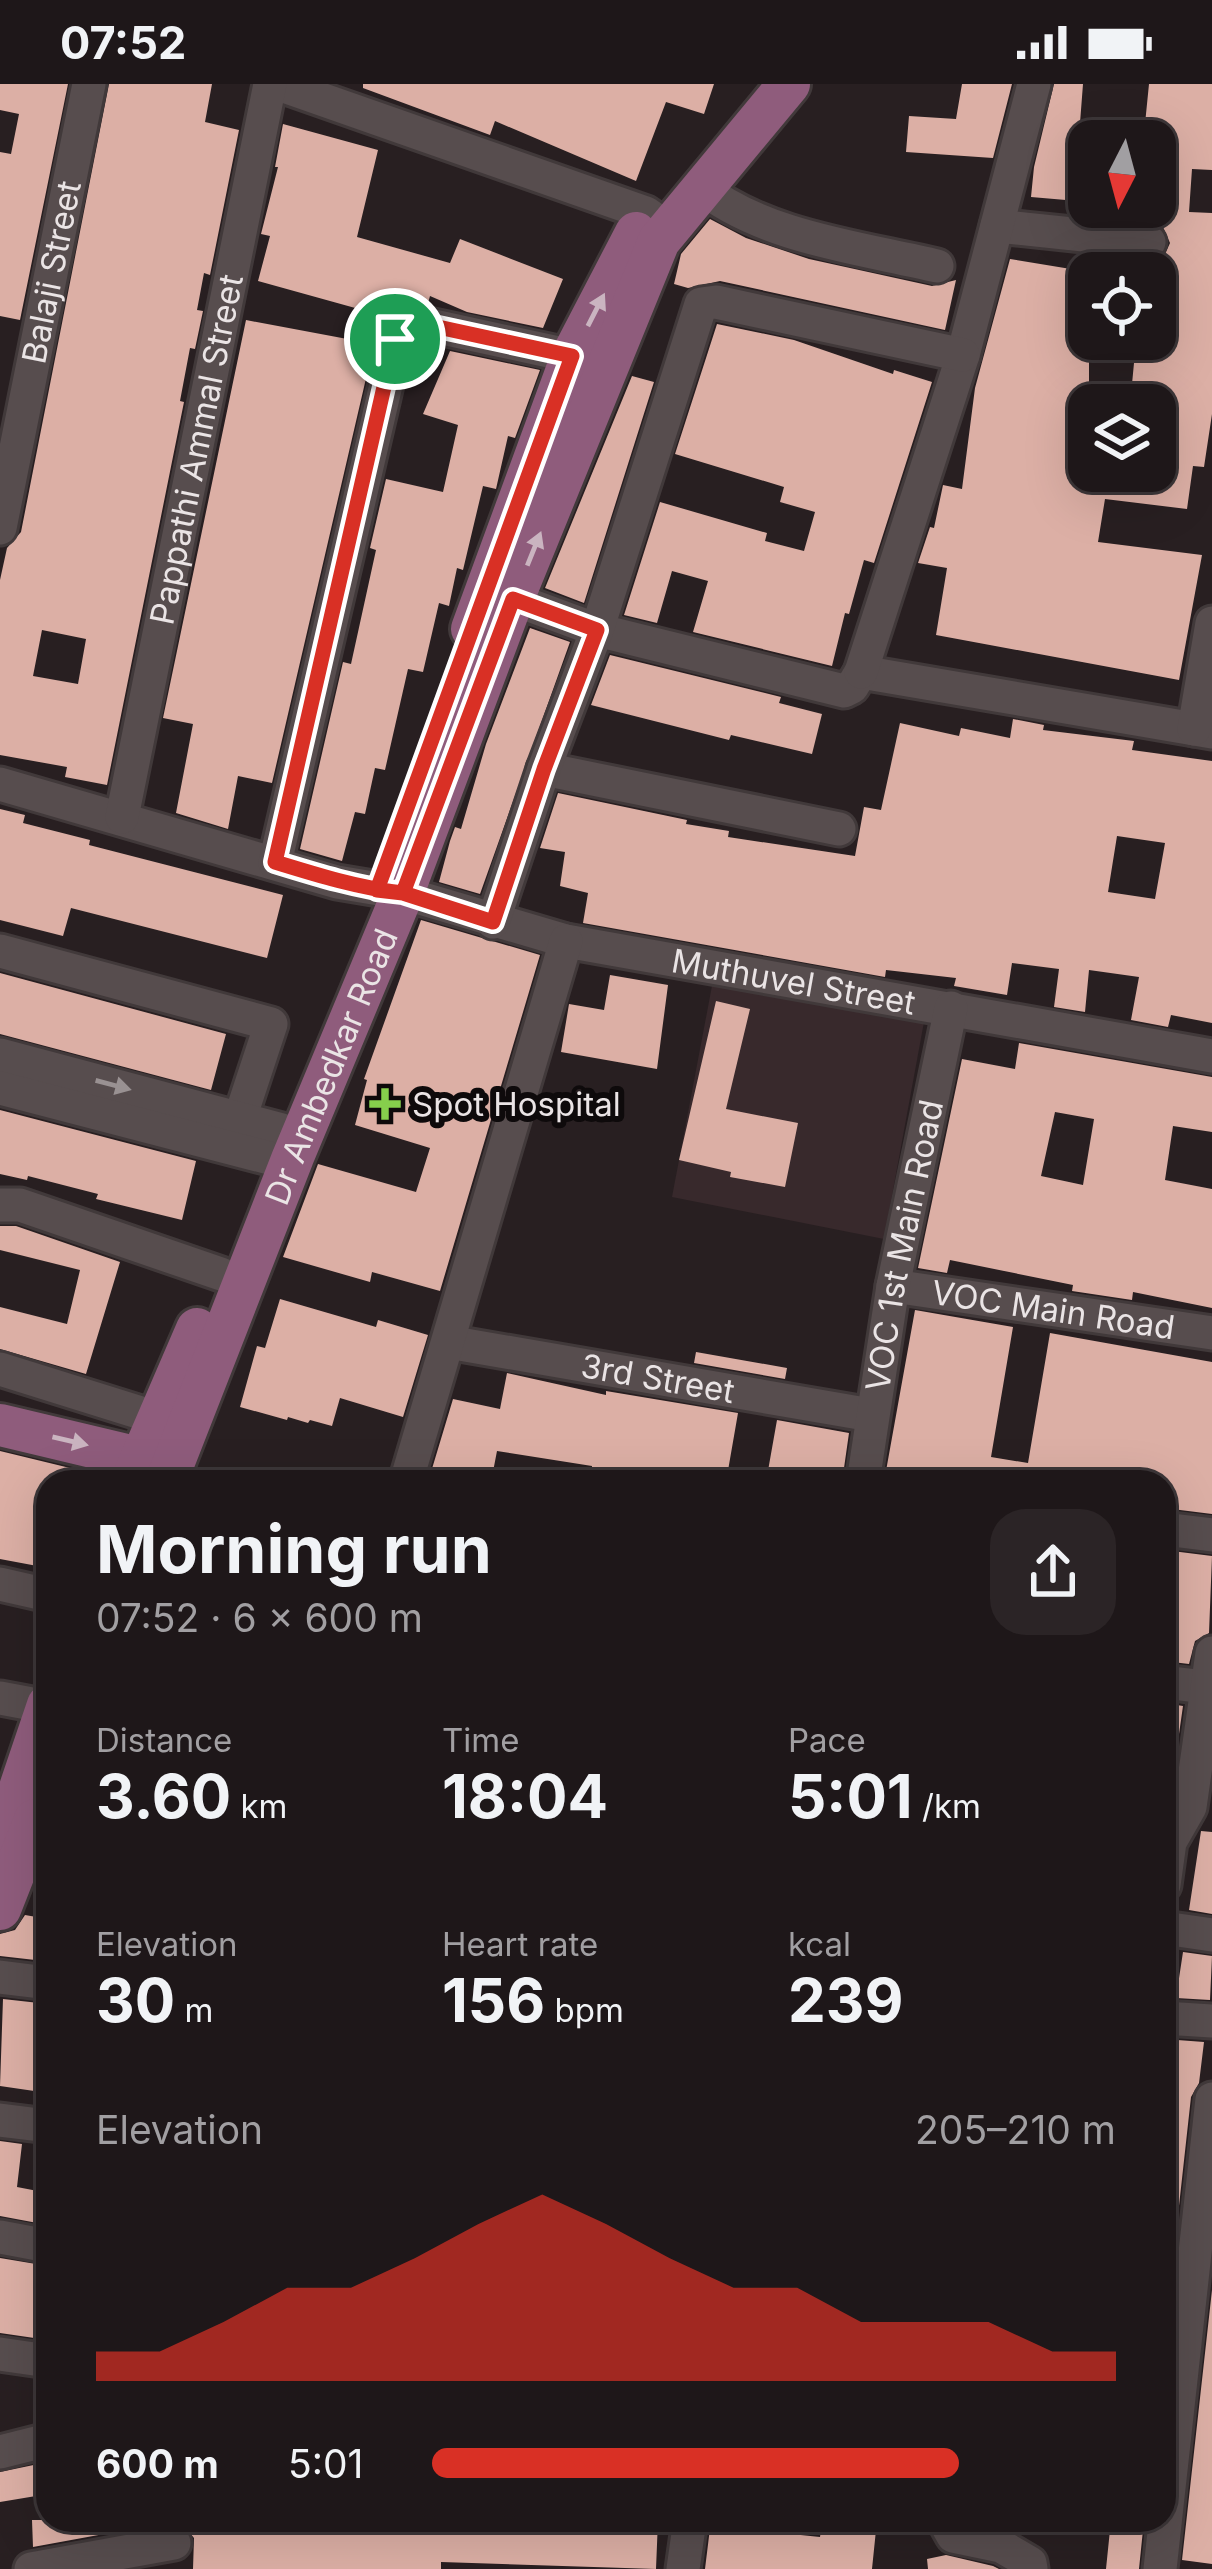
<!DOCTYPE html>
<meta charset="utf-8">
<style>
body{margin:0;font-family:Inter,sans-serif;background:#2b2426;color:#f1f3f6;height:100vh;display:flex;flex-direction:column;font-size:45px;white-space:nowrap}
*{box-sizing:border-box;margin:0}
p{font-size:39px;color:#a19fa2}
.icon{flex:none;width:66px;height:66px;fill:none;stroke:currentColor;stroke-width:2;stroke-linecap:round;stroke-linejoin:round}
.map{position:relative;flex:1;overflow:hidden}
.details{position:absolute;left:36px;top:1386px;width:1140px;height:1062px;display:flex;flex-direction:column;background:#1e1719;border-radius:36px;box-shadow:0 12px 48px #0002,0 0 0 3px #3c3638}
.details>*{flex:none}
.needle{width:78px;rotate:186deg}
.controls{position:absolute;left:1068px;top:36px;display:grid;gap:24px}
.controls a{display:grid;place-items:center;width:108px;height:108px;border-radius:24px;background:#1e1719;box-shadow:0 12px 48px #0002,0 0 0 3px #3c3638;font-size:60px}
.pin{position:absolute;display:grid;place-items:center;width:102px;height:102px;color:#fff;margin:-51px;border:6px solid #fff;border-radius:50%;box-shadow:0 3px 12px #0007}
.round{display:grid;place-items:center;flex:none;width:126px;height:126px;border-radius:36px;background:#2b2426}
.summary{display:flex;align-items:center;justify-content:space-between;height:204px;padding:0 60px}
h1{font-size:66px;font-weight:700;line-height:90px}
.stats{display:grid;grid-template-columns:repeat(3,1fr);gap:18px;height:204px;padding:12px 60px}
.stats div{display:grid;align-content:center}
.stats b{font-size:60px;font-weight:700}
.stats small{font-size:33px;font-weight:400}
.stats p{font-size:33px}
.chart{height:336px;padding:24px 60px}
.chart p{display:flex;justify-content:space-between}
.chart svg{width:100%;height:216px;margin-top:12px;fill:#d93025;opacity:.7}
ul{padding:0 60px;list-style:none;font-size:39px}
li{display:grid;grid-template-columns:192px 144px 1fr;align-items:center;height:90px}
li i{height:30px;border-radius:15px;background:#d93025}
.status{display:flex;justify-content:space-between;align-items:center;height:84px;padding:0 60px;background:#1e1719;direction:ltr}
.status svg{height:33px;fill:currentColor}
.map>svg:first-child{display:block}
.built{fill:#38292c}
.building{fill:#dcafa5;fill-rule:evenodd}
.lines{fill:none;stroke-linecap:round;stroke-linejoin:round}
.minor-casing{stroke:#41393a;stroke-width:39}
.major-casing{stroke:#41393a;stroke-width:48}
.minor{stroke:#574d4e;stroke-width:33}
.major{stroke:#8f5c7c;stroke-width:42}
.oneway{fill:#cab4c0}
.oneway2{fill:#999192}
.route-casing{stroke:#fff;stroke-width:24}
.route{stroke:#d93025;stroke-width:15}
.poi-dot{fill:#86cf4c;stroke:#0e0a0b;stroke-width:4.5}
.labels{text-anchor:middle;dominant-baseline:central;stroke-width:12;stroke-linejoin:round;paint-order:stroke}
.street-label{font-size:33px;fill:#eae4e5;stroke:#0e0a0b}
.poi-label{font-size:33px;fill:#eae4e5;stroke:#0e0a0b;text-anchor:start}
</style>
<div class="status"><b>07:52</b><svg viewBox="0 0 49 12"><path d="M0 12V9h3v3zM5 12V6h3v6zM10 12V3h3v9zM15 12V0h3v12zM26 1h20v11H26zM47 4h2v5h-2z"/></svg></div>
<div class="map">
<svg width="1212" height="2485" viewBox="0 0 1212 2485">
<rect width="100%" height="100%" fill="#281f21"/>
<path class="built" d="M715,886L926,927L884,1155L672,1113Z"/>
<path class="building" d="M0,0H68L20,236L0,232V68L11,70L19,30L0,26Z
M109,0H212L205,38L239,46L210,191L204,189L197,226L203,227L195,265L190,264L180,317L184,318L107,701L65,693L67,683L0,671V496L7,464L21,448ZM42,546L86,555L78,600L33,592Z
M363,0H714L704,30L666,18L636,97L495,37L490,51L363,4Z
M962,0H1012L993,74L906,68L909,32L956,35Z
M1054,0H1083L1078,65L1089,66V118L1031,113L1034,83Z
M1149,0H1212V86L1192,85L1189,128L1212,129V330L1204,383L1193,382L1187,425L1105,415L1098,458L1202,471L1179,596L936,551L947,484L918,479L930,443L934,444L943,401L962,405L975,304L1010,175L1089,188V255H1155V184H1159L1170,159L1163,143L1165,119H1156L1162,51L1144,50ZM1089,275L1134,279L1130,321H1155V387H1089Z
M283,40L378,66L357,153L450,179L460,155L563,195L543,244L467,228L430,212L428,219L404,218L384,232L258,197L270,152L261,150L278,83H275Z
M710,135L746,154L809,175L932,202L956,196L945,246L720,197L688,204L674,200L681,170Z
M246,236L374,260L272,699L238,692L228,745L176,729L193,640L163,634Z
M717,240L794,256L893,290L894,286L932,298L874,479L864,476L849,530L845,529L832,582L693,548L708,497L672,487L657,539L624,531L660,418L767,449L765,457L804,467L815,428L780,418L784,403L675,370Z
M450,267L540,286L515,354L508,352L496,405L483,402L463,486L457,484L449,522L439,519L423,588L408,585L385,686L375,684L365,730L355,728L342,777L300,765L343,578L351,580L376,466L370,464L386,395L443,408L458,341L423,330Z
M632,292L654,298L584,519L545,504Z
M530,544L570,558L480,810L439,798L450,757L455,743L461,745L486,660Z
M610,571L781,613L779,619L822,630L812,670L731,651L729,656L591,621Z
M1013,635L1044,641L1043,646L1134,657L1132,666L1212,677V939L1171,931L1168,943L1131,936L1139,893L1089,886L1085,928L1054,923L1059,885L1012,879L1007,911L954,902L956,894L886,886L885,893L583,839L588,809L560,802L565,768L540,764L558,709L687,736L686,740L729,747L728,753L855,772L864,723L881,726L900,639L959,652L961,644L1010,654ZM1117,752L1165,759L1155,815L1108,808Z
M0,725L25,731L23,739L90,756L89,761L283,811L267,874L71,824L63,852L0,836Z
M421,836L540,871L440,1207L372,1188L370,1198L283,1173L318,1080L416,1108L430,1064L355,1041L367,996L364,995Z
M0,889L226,950L211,1006L0,950Z
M610,891L668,901L657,985L561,968L569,920L604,926Z
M716,917L750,925L726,1025L798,1039L785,1103L730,1093L731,1088L679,1076Z
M1019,959L1212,993V1048L1173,1042L1165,1096L1212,1105V1224L1133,1208L1132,1216L1072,1207L1073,1201L950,1176L947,1189L918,1184L962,975L1015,985ZM1055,1028L1094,1035L1083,1101L1041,1092Z
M0,1026L196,1077L182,1136L96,1115L98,1110L28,1092L27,1096L0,1090Z
M0,1142H16L120,1178L86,1290L0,1265V1223L67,1240L80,1186L0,1166Z
M280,1215L376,1243L378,1236L428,1251L403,1333L340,1314L332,1342L310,1336L308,1339L288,1333L287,1336L240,1323L257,1262L265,1264Z
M915,1226L1013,1243L991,1373L1028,1379L1050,1249L1212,1278V1430L1164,1424V1398H884Z
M696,1268L787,1284L785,1295L694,1279Z
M507,1289L606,1311V1307L738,1329L726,1398H591L592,1382L497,1367L491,1398H428L453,1315L500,1325Z
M777,1336L849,1349L842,1398H766Z
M0,1367L103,1392V1398H48V1484L0,1475Z
M1164,1466L1212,1472L1209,1549L1195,1557L1189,1580L1164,1577Z
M1164,1619L1183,1622L1176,1671L1164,1669Z
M1201,1747L1212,1748V1830L1189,1826Z
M25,1831L48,1835L44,1877L0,1872V1850L15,1846Z
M1183,1868L1212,1872L1210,1916L1176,1914Z
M3,1915L48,1920V2009L0,2002Z
M1164,1955L1204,1958L1199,1999L1191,2013L1164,2258Z
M0,2057L22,2060L17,2103L48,2109V2141L0,2132Z
M0,2174L48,2182V2256L0,2249Z
M1212,2206V2480L1182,2476Z
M48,2378V2410L0,2418V2388Z
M32,2436H102L104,2450L33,2463Z
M112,2436H658L656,2485L441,2478V2485H193L194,2454L182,2440L111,2449Z
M711,2436H763L762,2447L820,2453L822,2440L876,2446L872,2485H705Z
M1111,2436H1144L1139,2485H1106Z
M946,2471L993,2482L999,2485H928L927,2475Z"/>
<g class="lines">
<g class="minor-casing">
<g id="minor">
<path d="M278,0L646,129L669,145"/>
<path d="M701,103C763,153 861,164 937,182"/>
<path d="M997,142L1149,158"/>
<path id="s1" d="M0,444L89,0"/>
<path d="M513,515L597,546L844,607L852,603L861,588L1212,648"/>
<path d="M861,588L963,271L1034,0"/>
<path d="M1194,645L1212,539"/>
<path d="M544,685L839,745"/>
<path id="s2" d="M0,700L337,798L403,809L566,857L1212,972"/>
<path id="s3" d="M122,733L270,0"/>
<path d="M275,779L398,249L406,239L415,238L572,272"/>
<path d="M493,838L544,685L597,546L701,220L716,218L963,271"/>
<path d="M0,867L271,940L240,1034"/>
<path d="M0,971L282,1046"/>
<path d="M0,1004L273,1075"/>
<path d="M0,1121H20L221,1190"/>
<path id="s4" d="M893,1202L1212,1249"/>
<path id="s5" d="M448,1258L871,1331"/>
<path d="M0,1285L157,1334"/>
<path d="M406,1398L566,857"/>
<path id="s6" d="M863,1398L893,1202L951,924"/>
<path d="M1164,1445L1212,1451"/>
<path d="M0,1500L48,1511"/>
<path d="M1164,1598L1212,1604"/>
<path d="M0,1614L48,1623"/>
<path d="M1164,1801L1170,1758L1190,1723L1212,1569"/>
<path d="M1164,1844L1212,1851"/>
<path d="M0,1893L48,1899"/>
<path d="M1164,1934L1212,1937"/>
<path d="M0,2036L48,2042"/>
<path d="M0,2153L48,2162"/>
<path d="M0,2270L48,2277"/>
<path d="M0,2368L48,2356"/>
<path d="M944,2436L953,2452L1001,2462L1030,2479L1031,2485"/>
<path d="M31,2485L174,2459"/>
<path d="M683,2485L690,2436"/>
<path d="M1160,2485L1212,2015"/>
</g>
</g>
<g class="major-casing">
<g id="major">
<path d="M472,545L572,272L636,149"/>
<path d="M0,1341L168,1381"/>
<path d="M131,1398L197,1245"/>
<path id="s7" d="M166,1398L293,1073L403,809L513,515L659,157L789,0"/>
<path d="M0,1763L48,1621"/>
<path d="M0,1825L35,1736"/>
</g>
</g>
<use href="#minor" class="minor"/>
<use href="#major" class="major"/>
</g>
<defs><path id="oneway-solid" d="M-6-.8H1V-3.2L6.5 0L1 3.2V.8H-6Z" transform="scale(3)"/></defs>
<g class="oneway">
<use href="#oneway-solid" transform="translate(596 226) rotate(-63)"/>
<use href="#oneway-solid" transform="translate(534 465) rotate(-68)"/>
<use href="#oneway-solid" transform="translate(70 1357) rotate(13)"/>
</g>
<use class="oneway2" href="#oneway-solid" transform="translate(113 1001) rotate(15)"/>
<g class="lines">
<g class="route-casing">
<path id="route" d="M395,255L275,778C317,791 359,804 403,809L513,515L597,546L544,685L493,838L403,809L377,806L572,272L415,238L406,239L395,255"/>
</g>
<use href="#route" class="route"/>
</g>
<path class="poi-dot" d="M379 1002h12v12h12v12h-12v12h-12v-12h-12v-12h12z"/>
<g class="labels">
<g class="street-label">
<text stroke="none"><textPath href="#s1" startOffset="261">Balaji Street</textPath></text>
<text stroke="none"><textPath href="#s3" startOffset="375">Pappathi Ammal Street</textPath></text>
<text stroke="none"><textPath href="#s2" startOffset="819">Muthuvel Street</textPath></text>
<text stroke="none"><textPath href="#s7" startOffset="447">Dr Ambedkar Road</textPath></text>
<text stroke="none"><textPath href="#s6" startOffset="240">VOC 1st Main Road</textPath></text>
<text stroke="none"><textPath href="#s4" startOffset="162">VOC Main Road</textPath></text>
<text stroke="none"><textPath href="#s5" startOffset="213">3rd Street</textPath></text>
</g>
<g class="poi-label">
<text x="412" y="1020">Spot Hospital</text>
</g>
</g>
</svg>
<div class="controls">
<a><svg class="needle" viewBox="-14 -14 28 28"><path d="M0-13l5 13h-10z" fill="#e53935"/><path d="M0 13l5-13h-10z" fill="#a19fa2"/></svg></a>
<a><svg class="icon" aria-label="locate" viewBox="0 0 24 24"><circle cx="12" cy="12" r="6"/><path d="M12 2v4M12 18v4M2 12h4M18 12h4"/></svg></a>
<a><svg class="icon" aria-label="layers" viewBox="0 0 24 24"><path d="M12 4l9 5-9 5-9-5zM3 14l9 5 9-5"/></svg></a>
</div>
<div class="pin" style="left:395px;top:255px;background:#1e9e55"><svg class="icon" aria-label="arrive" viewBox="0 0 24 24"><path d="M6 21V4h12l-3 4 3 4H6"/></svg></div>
<section class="details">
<div class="summary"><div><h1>Morning run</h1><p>07:52 · 6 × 600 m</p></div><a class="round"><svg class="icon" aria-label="share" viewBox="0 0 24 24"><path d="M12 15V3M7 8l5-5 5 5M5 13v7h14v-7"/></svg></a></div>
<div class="stats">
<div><p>Distance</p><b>3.60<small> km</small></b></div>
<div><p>Time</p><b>18:04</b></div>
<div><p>Pace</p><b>5:01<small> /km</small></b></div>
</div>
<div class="stats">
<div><p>Elevation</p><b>30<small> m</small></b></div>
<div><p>Heart rate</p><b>156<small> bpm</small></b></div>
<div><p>kcal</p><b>239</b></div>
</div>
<div class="chart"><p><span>Elevation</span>205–210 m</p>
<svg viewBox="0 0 160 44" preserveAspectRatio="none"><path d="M0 44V38L10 38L20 32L30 25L40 25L50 19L60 12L70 6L80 12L90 19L100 25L110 25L120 32L130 32L140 32L150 38L160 38V44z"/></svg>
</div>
<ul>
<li><b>600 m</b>5:01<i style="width:77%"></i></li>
</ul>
</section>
</div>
